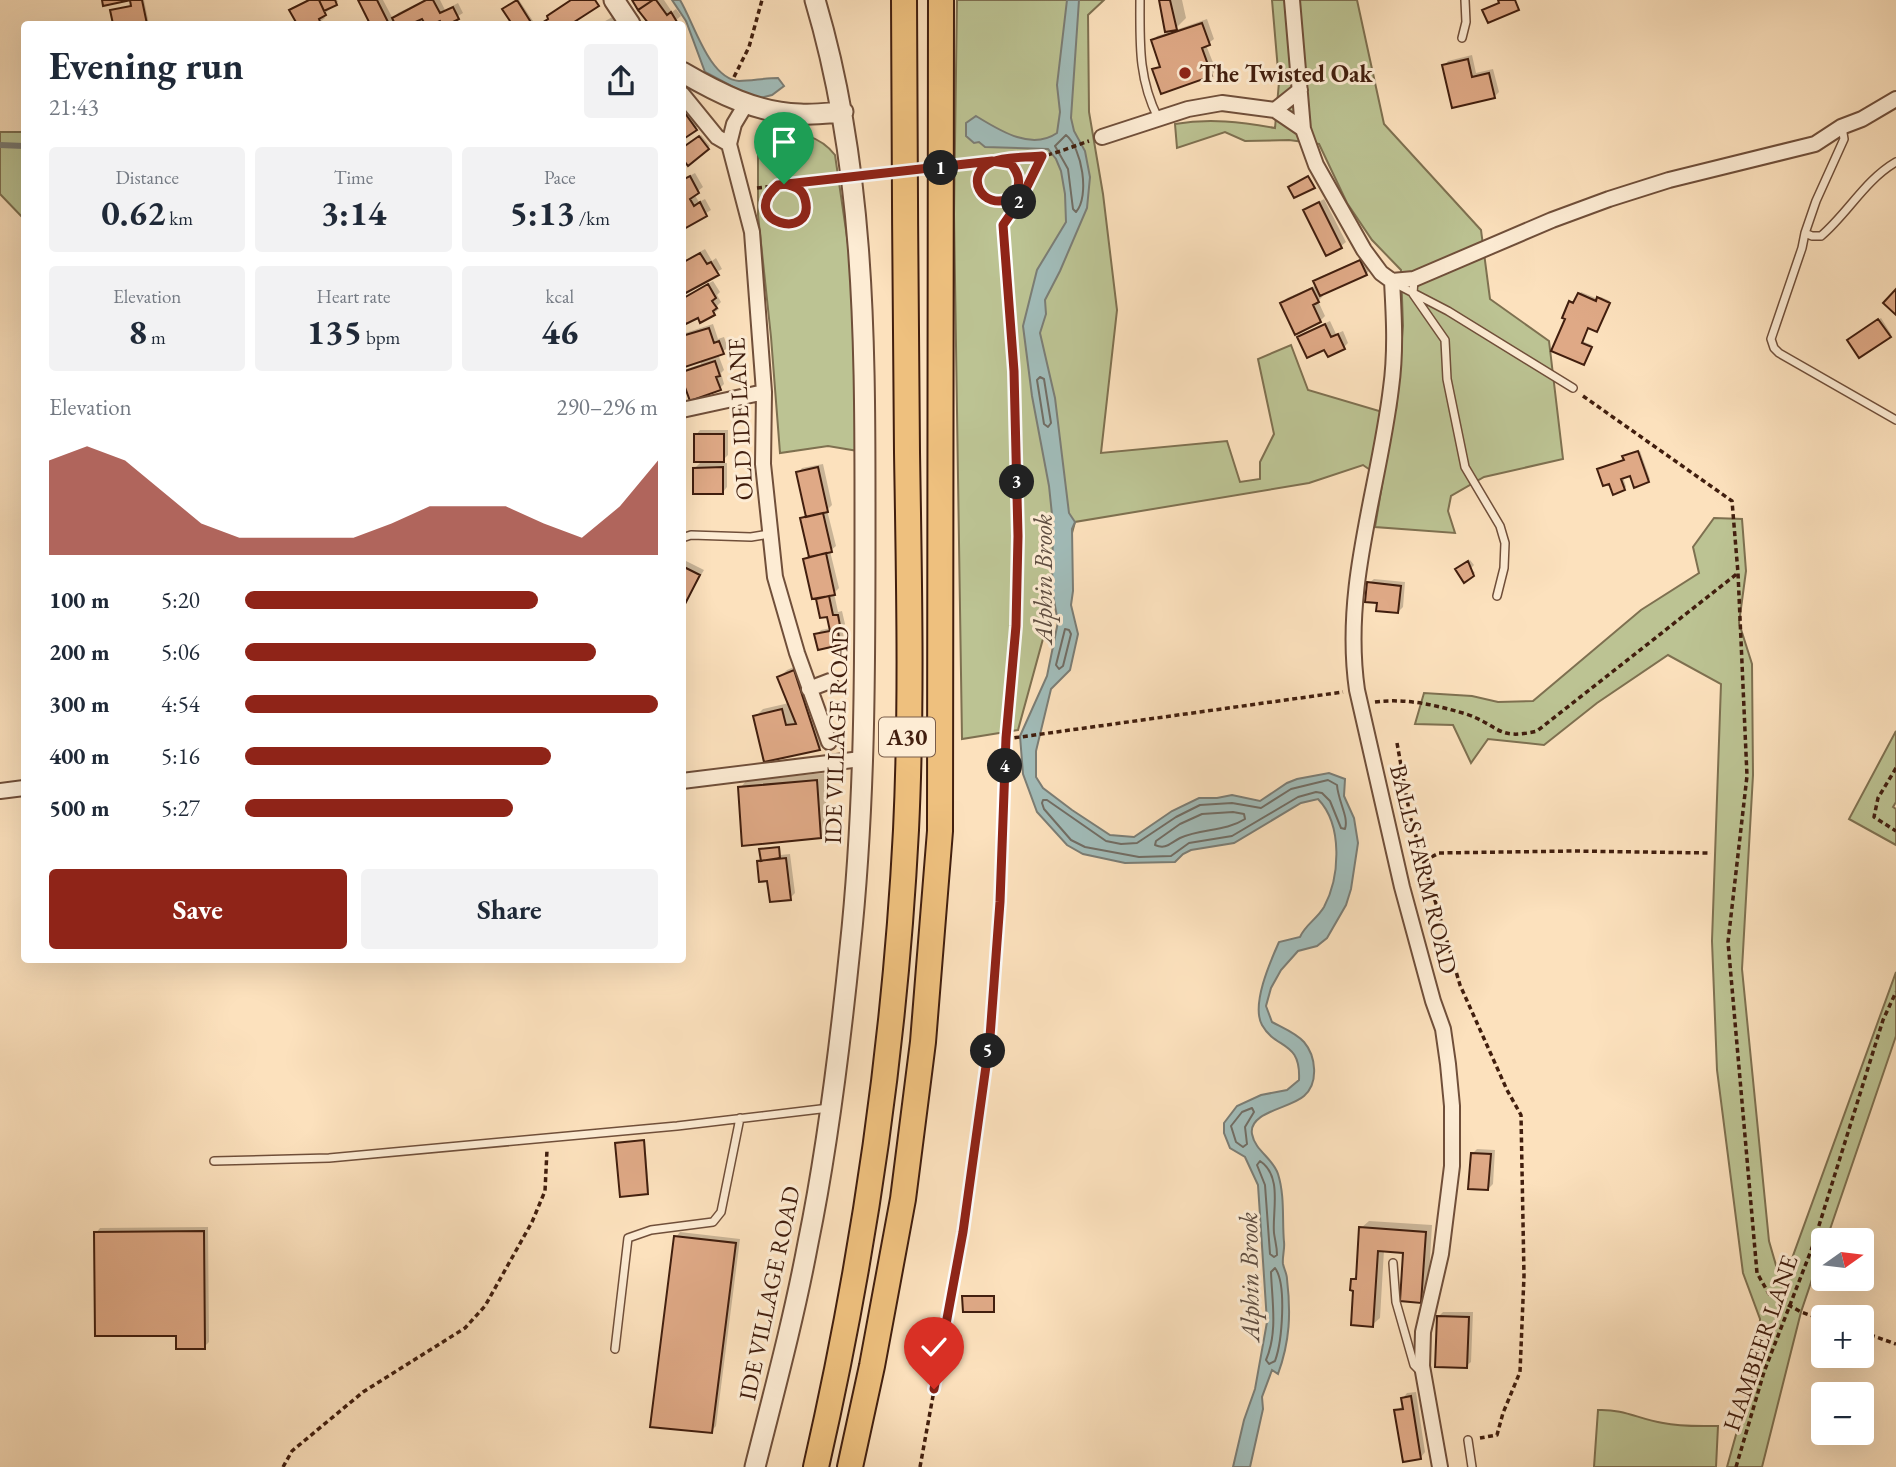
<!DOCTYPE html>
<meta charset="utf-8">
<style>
body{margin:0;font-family:"EB Garamond",serif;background:#f2f2f3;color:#1f2937;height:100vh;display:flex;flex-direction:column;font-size:26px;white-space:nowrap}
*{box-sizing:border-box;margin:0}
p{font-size:23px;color:#747a83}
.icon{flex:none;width:38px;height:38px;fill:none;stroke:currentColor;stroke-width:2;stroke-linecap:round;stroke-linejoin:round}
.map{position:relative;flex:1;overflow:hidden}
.details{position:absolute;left:21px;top:21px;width:665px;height:942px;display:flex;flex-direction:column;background:#fff;border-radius:7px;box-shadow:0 7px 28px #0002}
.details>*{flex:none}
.needle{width:46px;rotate:76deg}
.buttons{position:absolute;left:1811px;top:1228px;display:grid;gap:14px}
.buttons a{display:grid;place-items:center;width:63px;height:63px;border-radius:7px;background:#fff;box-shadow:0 7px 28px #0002;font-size:35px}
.pin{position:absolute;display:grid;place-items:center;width:60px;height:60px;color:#fff;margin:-72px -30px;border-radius:50% 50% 50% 0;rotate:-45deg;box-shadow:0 0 7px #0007}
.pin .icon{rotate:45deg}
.km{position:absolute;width:35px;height:35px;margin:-18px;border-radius:50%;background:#222;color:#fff;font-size:19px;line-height:35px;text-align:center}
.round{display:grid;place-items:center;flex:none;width:74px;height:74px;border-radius:7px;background:#f2f2f3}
.overview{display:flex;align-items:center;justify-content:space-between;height:119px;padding:0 28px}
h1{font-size:38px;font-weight:700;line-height:52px}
.metrics{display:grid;grid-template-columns:repeat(3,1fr);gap:10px;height:119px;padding:7px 28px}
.metrics div{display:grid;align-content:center;border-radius:7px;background:#f2f2f3;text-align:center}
.metrics b{font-size:35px;font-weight:700}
.metrics small{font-size:19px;font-weight:400}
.metrics p{font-size:19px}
.chart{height:196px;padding:14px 28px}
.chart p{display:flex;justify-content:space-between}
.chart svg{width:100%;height:126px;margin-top:7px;fill:#8f2418;opacity:.7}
.cta{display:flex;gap:14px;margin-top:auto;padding:14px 28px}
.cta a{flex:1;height:80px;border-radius:7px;background:#8f2418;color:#fff;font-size:28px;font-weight:700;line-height:80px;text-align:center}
.cta a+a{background:#f2f2f3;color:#1f2937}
ul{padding:0 28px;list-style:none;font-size:23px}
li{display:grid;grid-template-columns:112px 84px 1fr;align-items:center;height:52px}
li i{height:18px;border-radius:9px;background:#8f2418}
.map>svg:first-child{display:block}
.green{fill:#bcc393;stroke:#7e7050;stroke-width:2}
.water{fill:#a1bcb9;stroke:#7b7d75;stroke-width:2}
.shadow{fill:#0003}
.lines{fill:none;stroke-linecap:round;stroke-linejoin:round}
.shore{stroke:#716d64;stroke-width:2}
.stream{stroke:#7b7d75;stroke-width:6}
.building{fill:#dfa986;stroke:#411e0e;stroke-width:2}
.service-casing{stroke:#704f3a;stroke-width:10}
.minor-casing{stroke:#704f3a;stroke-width:18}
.tertiary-casing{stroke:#704f3a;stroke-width:23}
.trunk-casing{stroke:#411e0e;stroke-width:28}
.path{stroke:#411e0e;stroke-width:3.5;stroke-dasharray:5 3.5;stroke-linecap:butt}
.service{stroke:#fdecd4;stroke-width:7}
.minor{stroke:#fdecd4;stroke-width:14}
.tertiary{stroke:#fdecd4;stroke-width:19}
.trunk{stroke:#eec07e;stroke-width:24}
.path-bridge{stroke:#411e0e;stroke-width:3.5;stroke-dasharray:5 3.5;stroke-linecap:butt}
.route-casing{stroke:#fff;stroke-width:14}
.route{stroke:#8f2418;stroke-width:9}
.poi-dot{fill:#8f2418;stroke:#fdecd4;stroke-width:2.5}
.labels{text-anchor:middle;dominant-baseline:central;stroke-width:6;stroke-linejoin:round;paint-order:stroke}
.shield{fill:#fdecd4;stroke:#795c49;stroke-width:2}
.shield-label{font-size:23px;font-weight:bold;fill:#411e0e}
.poi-label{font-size:24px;font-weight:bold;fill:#411e0e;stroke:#fdecd4;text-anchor:start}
.street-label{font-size:24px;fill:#411e0e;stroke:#fdecd4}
.water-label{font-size:26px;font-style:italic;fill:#5e4d41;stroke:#fdecd4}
</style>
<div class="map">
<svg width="1896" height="1467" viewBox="0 0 1896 1467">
<rect width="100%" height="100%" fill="#fce1bd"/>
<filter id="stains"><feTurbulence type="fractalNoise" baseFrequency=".00286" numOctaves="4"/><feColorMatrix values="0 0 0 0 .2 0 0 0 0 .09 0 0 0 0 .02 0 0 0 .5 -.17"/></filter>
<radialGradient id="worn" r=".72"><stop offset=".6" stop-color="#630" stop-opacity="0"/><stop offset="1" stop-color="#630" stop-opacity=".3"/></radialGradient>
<path class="green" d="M957,0H1104L1088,15L1089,112L1103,194L1117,310L1101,453L1227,441L1240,482L1260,479V462L1274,434L1258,359L1291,345L1308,390L1379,411L1396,410L1403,326L1401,270L1372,240L1347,203L1319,144L1289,140L1245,141L1225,132L1177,148L1175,124C1210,118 1241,122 1275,128L1279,82L1272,0H1357L1384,124L1481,230L1490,299L1549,341L1563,459L1484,477L1451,496L1448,511L1455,533L1375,527L1383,479L1363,465L1309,483L1075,522L1018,730L962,739L954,214Z
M769,129C795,132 819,134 835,155L854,285L858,451L828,446L780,453L771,337L758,215V140L761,133Z
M0,132H24V219L0,194Z
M1714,518L1742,519L1746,571L1739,623L1752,664L1753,775L1742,969L1769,1241L1782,1286L1896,972V1036L1826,1241H1824L1823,1247L1801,1312L1762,1467H1727L1759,1352L1760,1319L1743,1273L1717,1070L1712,941L1721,684L1668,655L1597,703L1544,745L1488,739L1471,763L1453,725L1415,724L1424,693L1472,696L1498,702L1533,701L1641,610L1699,573L1693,547Z
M1896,731V802L1893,807L1896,809V845L1849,819Z
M1598,1410C1625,1409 1638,1419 1663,1423C1681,1427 1699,1426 1718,1426L1716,1467H1594Z"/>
<path class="water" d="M672,0H680C694,23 709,79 739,81C751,81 765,78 778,78L784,86L772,95L756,99L705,72L686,21Z
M1067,0H1079L1071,118L1074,131L1085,151L1090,177L1087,208L1060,271L1045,300L1046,314L1040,333L1055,398L1069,513L1075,522L1072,529L1073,591L1071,605L1078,634L1070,670L1051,689L1036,751V777L1043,788L1072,810L1110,835L1134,837L1172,811L1199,798H1217L1232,795L1260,801L1287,783L1297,779L1329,773L1345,779L1344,796L1354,818L1358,843L1351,889L1346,905L1327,938L1317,946L1298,951L1281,970L1271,988L1266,1006L1272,1022C1283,1028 1296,1033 1304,1042C1316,1056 1319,1083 1304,1096C1291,1108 1248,1112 1252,1134C1255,1151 1273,1158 1278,1174C1285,1196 1282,1220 1284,1242C1285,1249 1282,1257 1283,1264C1284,1269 1287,1274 1287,1279C1291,1313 1290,1341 1278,1374L1272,1370L1262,1397L1263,1409L1250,1467H1233L1244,1420L1255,1389L1267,1322L1258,1185L1245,1157L1230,1148L1224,1133V1123L1237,1106L1261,1095L1287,1090L1299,1080C1301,1040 1276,1050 1262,1025C1251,1005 1270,962 1279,942L1300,937C1305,925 1317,919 1324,907C1340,877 1343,825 1318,799L1301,803L1234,843L1191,850L1183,854L1175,862L1125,863L1083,854L1067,845L1037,812L1023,774L1020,736L1047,676L1058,622L1052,590L1053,524L1049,486L1032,396L1023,326L1037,270L1066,222L1065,194L1061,171L1056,159L1048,149L985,147L979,142L974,143L966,136V123L976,116C999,130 1031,151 1057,133L1060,112L1057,85Z"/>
<path class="shadow" d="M132,0H144L149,24H114L112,11L133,5Z
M307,0H337L338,2L329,7L330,9L323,15L325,18L320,22L299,24L291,10Z
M359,0H383L393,19L398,13L424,0H440L445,10L458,3L463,13L445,24L441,18L427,24L423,16L407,24H372Z
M519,0L535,24H514L505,9Z
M634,0H664L672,12L676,9L681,16L671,24H651Z
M1160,0H1182L1186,18L1173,31L1207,19L1214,39L1206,45L1216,70L1211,75L1154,70L1161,64L1153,41L1157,36L1167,33Z
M614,16L619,24H600Z
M1472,55L1476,73L1493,69L1499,92L1494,97L1444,66L1448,61Z
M682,104L701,124L682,138Z
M701,135L710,146L689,163L682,150Z
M695,173L703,187L694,194L699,202L705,199L711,210L682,228V180Z
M1324,199L1346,242L1341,246L1305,210Z
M705,249L712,261L716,258L722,269L682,292V262Z
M1365,257L1371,269L1366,274L1322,293L1323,296L1318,301L1325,316L1320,321L1282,303L1287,298L1317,285L1315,281L1320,277Z
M713,281L720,292L717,295L721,302L717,306L719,309L714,313L698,316L682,314V298Z
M1581,292L1598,299L1601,297L1610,301L1599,329L1597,330L1588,327L1582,341L1592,345L1585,361L1568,318L1570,302H1575Z
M1881,318L1891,334L1889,336L1851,338Z
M1330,321L1336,334L1343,331L1348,343L1344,347H1325L1299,338L1304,333Z
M713,324L718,339L724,337L728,348L718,354L724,370L721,373L724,384L720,388L682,373L687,369L701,364L700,360L686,365L682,355V334Z
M700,430H728V455L720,463H727V487L723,492L695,468L703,460L696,435Z
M1640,451L1650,479L1648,481L1631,474L1623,477L1626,487L1624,489L1601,468L1625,459L1626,455Z
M823,464L832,505L827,510L836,546L830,551L839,588L834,593L838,612L842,611L845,624L842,627L844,639L840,643L816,635L821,630L831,628L828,615L821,616L805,559L810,554L802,518L807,514L798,473L802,468Z
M682,559L704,570L684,604L686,605L682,612Z
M1470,560L1474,565L1471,568L1475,573L1473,575L1459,568Z
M1374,579L1405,582L1403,607L1398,612L1379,602L1369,583Z
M801,664L827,741L819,749L755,717L763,709L789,703L779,678L787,670Z
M824,773L828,829L821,837L740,788L747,780Z
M780,846L781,855L790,854L795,893L790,898L769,879L758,862L762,858L763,848Z
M645,1139L649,1191L647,1193L616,1143Z
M1477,1149L1495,1150L1493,1184L1488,1189L1472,1154Z
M1369,1221L1432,1225L1428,1293L1420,1301L1405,1252L1384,1250L1380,1318L1372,1325L1353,1279L1358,1274L1361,1228Z
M208,1227L209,1342L204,1347L96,1233L100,1228Z
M680,1232L740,1239L716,1426L711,1431L676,1237Z
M966,1295H995V1308L994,1310L964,1297Z
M1443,1312H1473L1471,1362L1466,1366L1439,1316Z
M1416,1392L1425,1452L1421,1457L1396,1411L1404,1405L1403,1398L1407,1393Z"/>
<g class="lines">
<path class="shore" d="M1066,135C1082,148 1090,196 1076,212L1073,209L1068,169L1055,146Z
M1040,377L1044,379L1051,423L1048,427L1044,424L1037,380Z
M1065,629L1069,630L1071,634L1063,666L1059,669L1056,665Z
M1328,780L1337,785C1338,801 1349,817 1345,829L1341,828L1330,801L1322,793L1316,792L1298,797L1232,836L1189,843L1171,856L1139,857L1085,847L1071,840L1044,809L1042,803L1043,800H1047L1106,841L1121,844L1137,843L1176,817L1200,805L1232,803L1261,808L1291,789Z
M1233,812L1244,814L1245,819C1225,832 1201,828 1180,838C1170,843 1166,850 1155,845L1156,841L1180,824L1202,814Z
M1252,1108L1254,1112L1245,1127L1247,1144L1243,1147L1236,1142L1231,1126L1242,1112Z
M1260,1161C1283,1176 1272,1212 1274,1233C1275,1241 1277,1246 1277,1255L1274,1257L1270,1254L1265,1185L1257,1165Z
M1275,1268C1287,1284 1282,1342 1275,1361L1269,1364L1266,1360C1278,1332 1272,1301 1271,1272Z"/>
<path class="stream" d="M0,145L24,146"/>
</g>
<path class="building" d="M102,0H131L103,6Z
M130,0H142L147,24H113L110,10L131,6Z
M309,0H319L326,15L319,19L321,24H297L289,10Z
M319,0H335L337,5L324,11Z
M358,0H377L389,24H370Z
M426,0H433L440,13L453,7L459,19L449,24H442L440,21L433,24H425L422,19L411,24H395L392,18Z
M517,0L532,24H512L502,9Z
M571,0H595L599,6L571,24H540L548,19L547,16Z
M632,0H653L638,10Z
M653,0H656L667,15L671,12L677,22L674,24H649L638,10Z
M1159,0H1170L1177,30L1165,32Z
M1498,0H1515L1519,10L1488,23L1482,10L1499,3Z
M1202,23L1210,45L1202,48L1212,76L1161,94L1152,69L1160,67L1151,40Z
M1468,59L1472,77L1489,73L1495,98L1452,108L1442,65Z
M682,109L697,130L682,140Z
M699,136L709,149L688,166L682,158V148Z
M690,176L699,193L690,199L694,206L700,202L707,216L682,230V180Z
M1308,176L1315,188L1294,198L1288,187Z
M1319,202L1342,248L1326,256L1303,210Z
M700,253L707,264L711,262L719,275L682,295V263Z
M1360,260L1367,275L1320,296L1313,281Z
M708,284L716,298L712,301L717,308L713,311L715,315L700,323L698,318L686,324L682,317V299Z
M1312,288L1319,302L1313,305L1321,322L1295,335L1280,303Z
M1896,289V315L1883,303Z
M1578,293L1596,301L1597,297L1610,303L1597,332L1588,328L1582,343L1592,347L1584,365L1551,351L1565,319L1562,318L1569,301L1573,303Z
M1878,319L1891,337L1859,358L1847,340Z
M1325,324L1331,337L1338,334L1345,349L1328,357L1324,350L1307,358L1297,337Z
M709,328L714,343L719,341L724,354L685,367L682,336Z
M715,361L720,376L716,377L721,390L690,401L682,379V372Z
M694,434H724V462H694Z
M1638,451L1649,482L1634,488L1630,476L1621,479L1625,490L1613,495L1609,484L1603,486L1597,469L1624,460L1622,456Z
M723,467V494H693V468Z
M818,467L828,512L806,517L796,472Z
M823,513L832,552L809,557L800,518Z
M826,553L835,595L812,599L803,559Z
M1468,561L1474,576L1464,583L1455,569Z
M682,566L700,575L684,606H682Z
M1367,582L1401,586L1398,613L1376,611L1377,603L1365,602Z
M829,596L833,615H838L841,631H838L840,645L818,650L814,634L830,631L827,617L820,618L816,599Z
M794,670L820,750L764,762L753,716L782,709L786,725L796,724L777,677Z
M817,780L821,838L742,846L738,787Z
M779,847L780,858L761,861L759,849Z
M786,858L791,900L770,902L767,881L759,882L757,861Z
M644,1140L648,1194L620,1197L615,1143Z
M1471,1153L1491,1154L1488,1190L1468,1189Z
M1359,1227L1426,1232L1421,1303L1400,1301L1403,1253L1378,1251L1373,1327L1351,1325L1353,1291L1350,1290L1351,1279H1356Z
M204,1231L205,1349H176V1336H95L94,1232Z
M674,1236L736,1243L712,1433L650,1427Z
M962,1296H994V1312H963Z
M1437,1316L1469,1317L1467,1368L1435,1367Z
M1411,1396L1421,1459L1403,1462L1394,1410L1403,1409L1401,1398Z"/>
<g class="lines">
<g class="service-casing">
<path id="service" d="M1140,0C1140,43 1138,78 1158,118
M1462,38L1466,22L1465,0
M1842,127L1844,139L1816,201L1805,233L1802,248L1771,339L1774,348L1779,353L1896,420
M1805,233L1812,236H1821C1848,213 1865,180 1896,162
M1414,279L1413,294L1445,340L1447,379L1465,467L1500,526L1505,543L1504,568L1497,596
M1396,284L1448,311L1573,388
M682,538L691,535L751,537L769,534
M214,1161L329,1158L677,1126L829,1108
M1393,1263L1396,1302L1414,1365L1421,1372
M615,1349L628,1238L651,1230L713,1222L721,1212L740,1118
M1468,1440L1472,1467"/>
</g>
<g class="minor-casing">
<path id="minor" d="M1292,0L1303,129L1316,165L1364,250L1381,273L1392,281L1414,279L1552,220L1609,199L1669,180L1815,144L1841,127L1862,119L1896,99
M682,94L717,137L729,144
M746,104L734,124L729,144L752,232L764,392L763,464L775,577L797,653L829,742
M1275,110L1300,90
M1102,137L1188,109L1222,103L1275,110L1303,129
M1392,281C1394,316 1396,352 1391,388C1379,489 1342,586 1357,690L1402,887L1433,1001L1443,1029L1448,1064L1452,1106V1166L1441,1254L1423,1332L1422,1366L1440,1467
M682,410L764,392
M809,689L830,681
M682,781L861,759
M0,791L24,788"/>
</g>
<g class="tertiary-casing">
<path id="tertiary" d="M614,0L630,24
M682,72C718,93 757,113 800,114C814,115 829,113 843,112
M755,1467C774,1392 794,1318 808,1243C828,1146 840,1046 850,948C866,800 865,650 865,502C865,332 864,164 815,0"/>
</g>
<g class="trunk-casing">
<path id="trunk" d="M816,1467C864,1257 895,1045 906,830C912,704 909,578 907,452C906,301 904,151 904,0
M850,1467L872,1366L903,1199L923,1042L940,831L941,0"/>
</g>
<path class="path" d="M734,77L749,47L762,0
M757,188L784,185L800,190C830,225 755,242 768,195
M1012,198L997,202L984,197C957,155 1020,161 1042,156C1058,153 1074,146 1089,141
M1583,396L1732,501L1738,573L1747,776L1728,942L1757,1273L1769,1294L1801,1312L1824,1320
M1375,702C1406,698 1436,705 1466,714C1499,725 1497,741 1537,731L1738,573
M1006,739L1343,692
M1397,743L1410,816L1460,985L1507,1090L1521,1115L1524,1276L1520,1372L1503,1413L1497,1435L1480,1438
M1896,768L1878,798L1874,817L1896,831
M1424,861L1439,853L1574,851L1711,853
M1862,1332L1896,1344
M283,1467L292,1451L363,1392L465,1328L485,1306L532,1222L545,1191L547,1150
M920,1467L963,1232L990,1037L1000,903L1006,739L1016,626L1019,536L1015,371L1003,225L1021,199L1042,156
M1736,1467L1764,1372L1812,1248L1883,1020L1896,992"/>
<use href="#service" class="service"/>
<use href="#minor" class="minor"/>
<use href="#tertiary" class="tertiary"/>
<use href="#trunk" class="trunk"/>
<path class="path-bridge" d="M768,195L778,185L789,183L992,161L1011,164C1020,175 1022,185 1012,198"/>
</g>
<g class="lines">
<g class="route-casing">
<path id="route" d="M784,184C794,186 802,188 805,199C817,243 735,222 778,185L992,161L1011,164C1020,175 1022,186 1012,198C981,212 963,174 992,162C1007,156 1027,158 1042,156L1021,199L1003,225L1014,371L1018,536L1016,626L1006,738L1000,902L990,1037L963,1232L934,1389"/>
</g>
<use href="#route" class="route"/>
</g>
<circle class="poi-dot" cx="1185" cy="73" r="7"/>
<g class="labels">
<rect class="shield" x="879" y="717.5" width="56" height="39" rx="5"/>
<g class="shield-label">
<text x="907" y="737">A30</text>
</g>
<g class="poi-label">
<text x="1199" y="73">The Twisted Oak</text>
</g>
<g class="street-label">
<text transform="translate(740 419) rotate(-93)">OLD IDE LANE</text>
<text transform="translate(836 735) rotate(-88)">IDE VILLAGE ROAD</text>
<text transform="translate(1424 869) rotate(76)">BALLS FARM ROAD</text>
<text transform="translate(769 1293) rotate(-78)">IDE VILLAGE ROAD</text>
<text transform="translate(1760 1343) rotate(-71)">HAMBEER LANE</text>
</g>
<g class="water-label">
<text transform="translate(1043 579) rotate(-90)">Alphin Brook</text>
<text transform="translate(1249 1277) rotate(-91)">Alphin Brook</text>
</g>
</g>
<rect width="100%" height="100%" filter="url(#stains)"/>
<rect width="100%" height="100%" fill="url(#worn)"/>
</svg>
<div class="buttons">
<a><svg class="needle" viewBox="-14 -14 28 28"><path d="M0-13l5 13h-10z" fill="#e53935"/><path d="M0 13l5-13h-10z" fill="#747a83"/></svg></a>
<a>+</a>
<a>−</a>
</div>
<div class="pin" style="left:784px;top:184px;background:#1e9e55"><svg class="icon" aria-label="arrive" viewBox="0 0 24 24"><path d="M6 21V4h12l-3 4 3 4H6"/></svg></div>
<div class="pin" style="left:934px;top:1389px;background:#d93025"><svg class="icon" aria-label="check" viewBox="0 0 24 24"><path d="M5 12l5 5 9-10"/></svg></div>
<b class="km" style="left:941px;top:168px">1</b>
<b class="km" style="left:1019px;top:202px">2</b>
<b class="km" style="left:1017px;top:482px">3</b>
<b class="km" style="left:1005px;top:766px">4</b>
<b class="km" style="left:988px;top:1051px">5</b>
<section class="details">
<div class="overview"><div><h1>Evening run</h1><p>21:43</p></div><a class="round"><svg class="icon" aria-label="share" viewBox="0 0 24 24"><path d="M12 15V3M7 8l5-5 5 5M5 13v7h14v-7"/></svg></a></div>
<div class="metrics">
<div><p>Distance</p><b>0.62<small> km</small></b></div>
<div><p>Time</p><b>3:14</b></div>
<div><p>Pace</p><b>5:13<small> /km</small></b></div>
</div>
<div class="metrics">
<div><p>Elevation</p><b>8<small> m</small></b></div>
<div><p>Heart rate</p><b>135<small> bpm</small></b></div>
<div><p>kcal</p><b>46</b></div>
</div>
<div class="chart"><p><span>Elevation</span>290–296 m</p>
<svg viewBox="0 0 160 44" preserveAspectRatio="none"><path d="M0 44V11L10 6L20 11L30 22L40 33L50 38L60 38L70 38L80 38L90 33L100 27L110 27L120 27L130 33L140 38L150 27L160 11V44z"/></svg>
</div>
<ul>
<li><b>100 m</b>5:20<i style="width:71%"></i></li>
<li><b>200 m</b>5:06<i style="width:85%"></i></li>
<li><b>300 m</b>4:54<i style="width:100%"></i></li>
<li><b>400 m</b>5:16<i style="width:74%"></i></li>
<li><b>500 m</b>5:27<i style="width:65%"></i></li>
</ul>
<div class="cta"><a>Save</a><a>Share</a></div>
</section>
</div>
